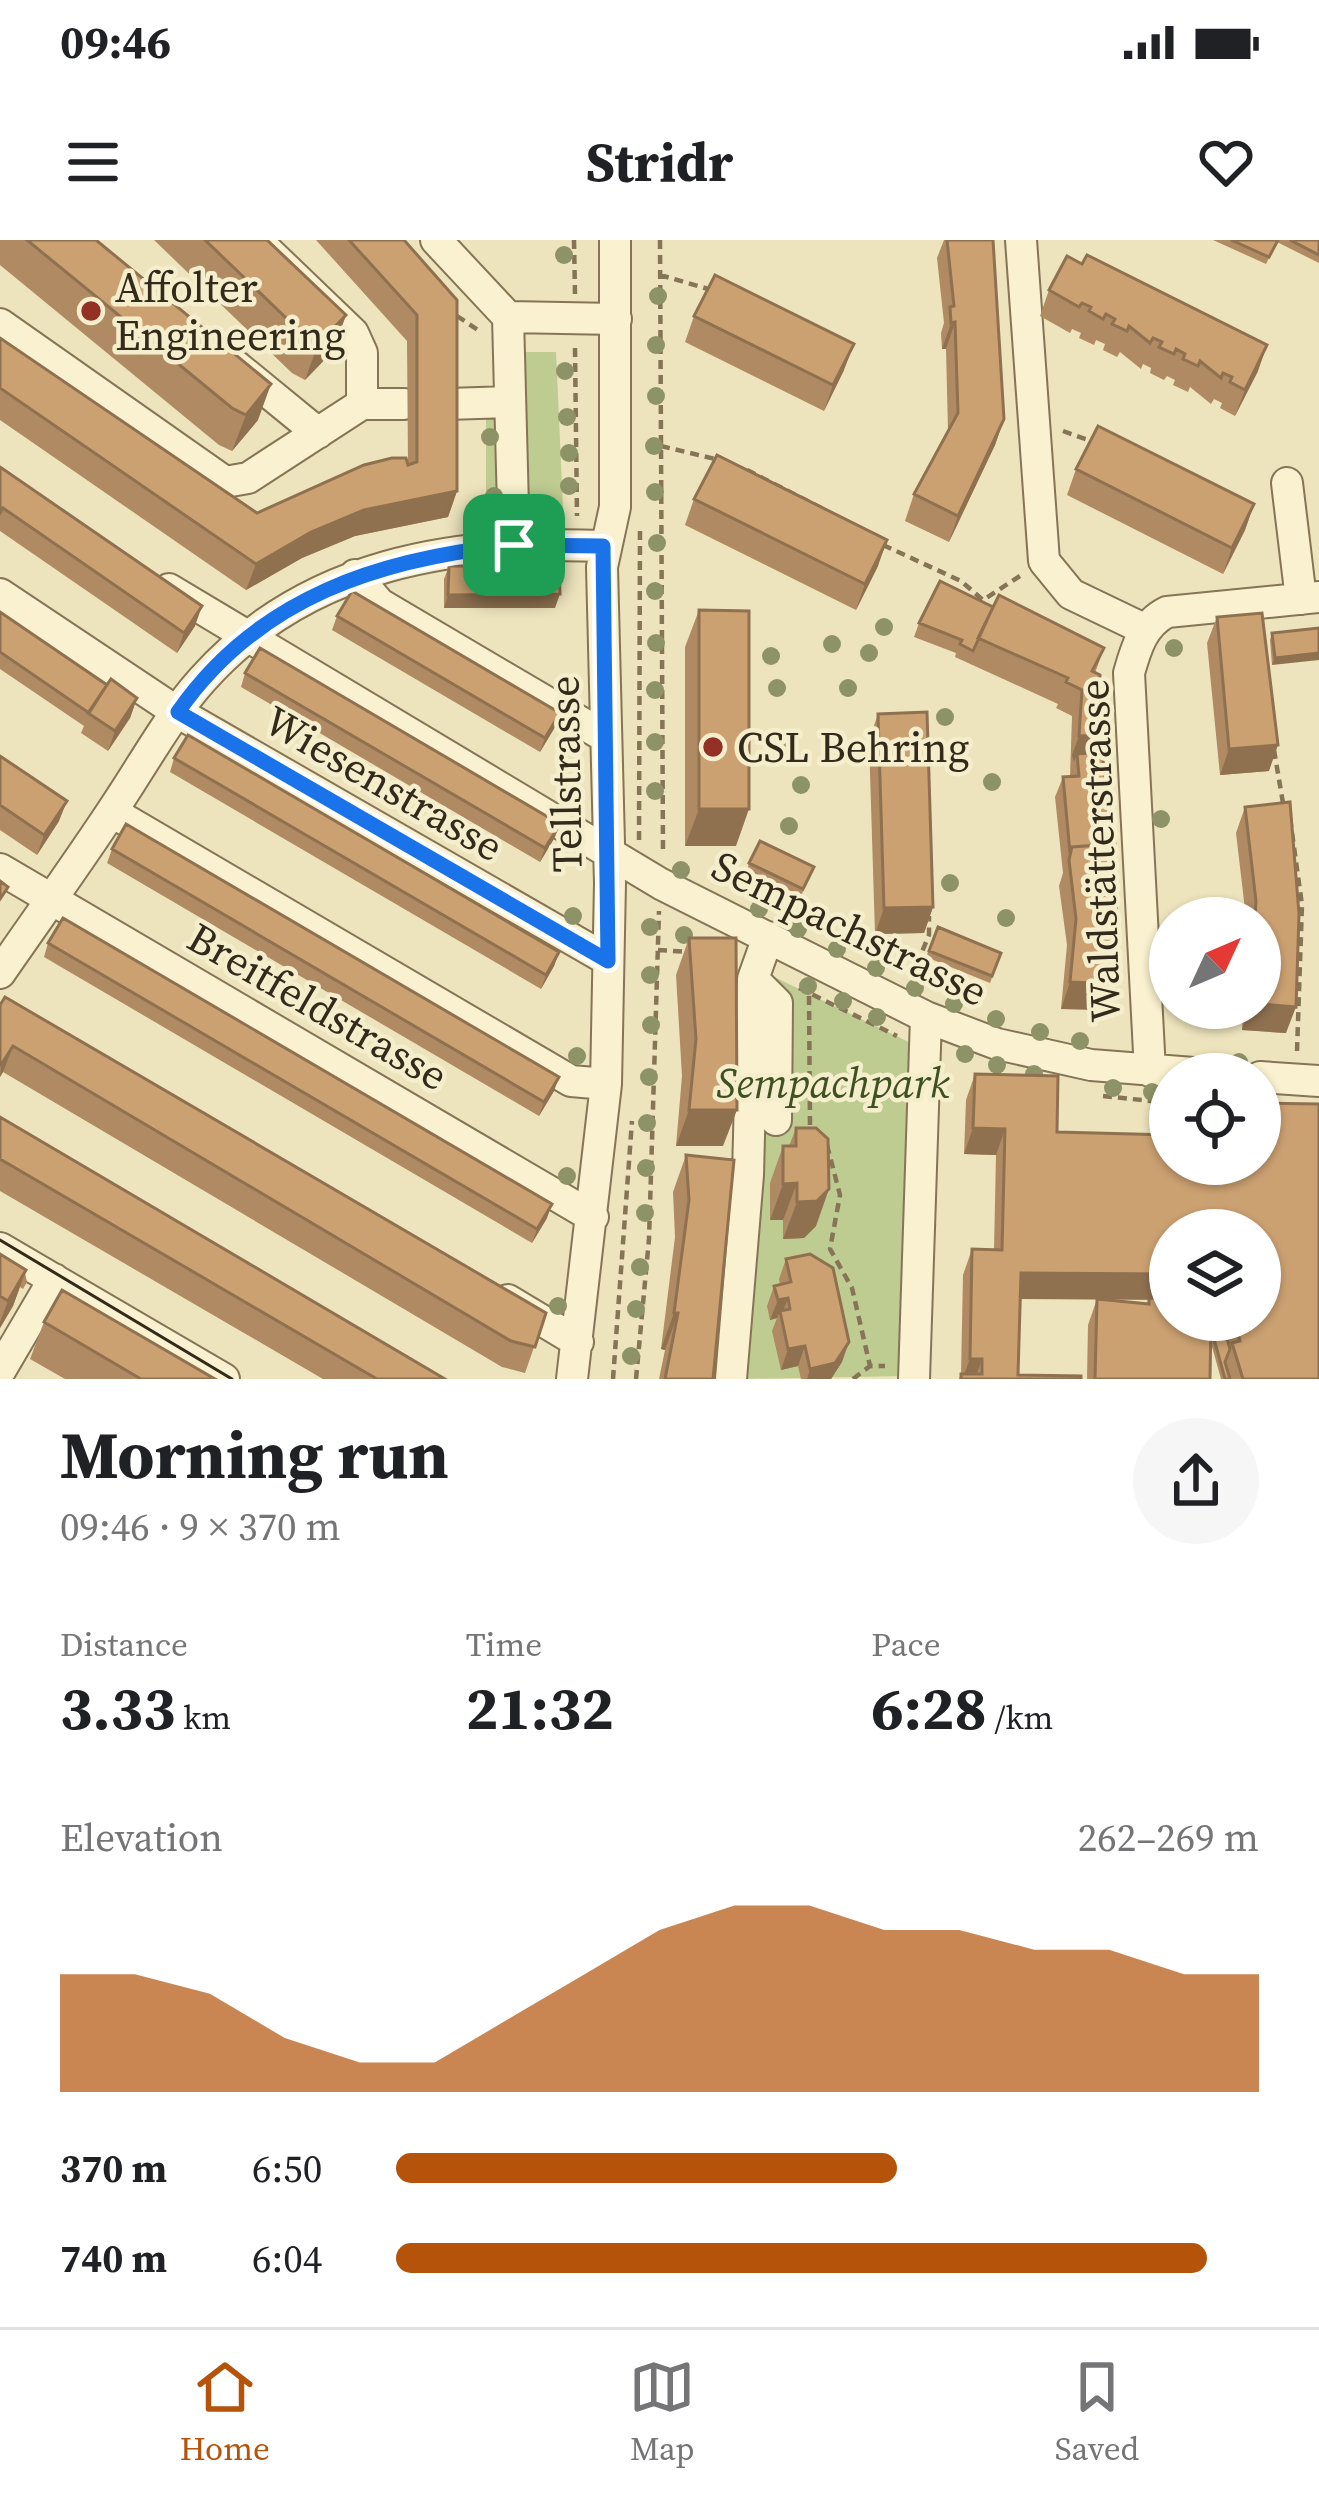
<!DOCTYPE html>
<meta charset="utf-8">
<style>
body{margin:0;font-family:"Source Serif 4",serif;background:#f6f6f6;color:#202124;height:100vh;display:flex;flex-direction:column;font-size:45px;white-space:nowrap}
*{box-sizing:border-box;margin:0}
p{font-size:39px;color:#757577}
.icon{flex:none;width:66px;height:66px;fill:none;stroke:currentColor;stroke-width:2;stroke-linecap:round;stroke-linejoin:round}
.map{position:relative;height:1139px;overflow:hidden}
.details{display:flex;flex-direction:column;background:#fff;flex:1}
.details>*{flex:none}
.needle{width:78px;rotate:46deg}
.controls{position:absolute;left:1149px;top:657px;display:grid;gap:24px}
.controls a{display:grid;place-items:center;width:132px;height:132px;border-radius:50%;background:#fff;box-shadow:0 3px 9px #0004;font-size:60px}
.pin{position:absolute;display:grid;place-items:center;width:102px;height:102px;color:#fff;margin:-51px;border-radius:24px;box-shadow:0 6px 18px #0006}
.round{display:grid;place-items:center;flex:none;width:126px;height:126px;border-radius:63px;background:#f6f6f6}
.overview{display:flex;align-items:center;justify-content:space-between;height:204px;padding:0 60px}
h1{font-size:66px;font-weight:700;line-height:90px}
.metrics{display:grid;grid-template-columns:repeat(3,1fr);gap:18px;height:204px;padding:12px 60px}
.metrics div{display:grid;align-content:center}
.metrics b{font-size:60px;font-weight:700}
.metrics small{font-size:33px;font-weight:400}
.metrics p{font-size:33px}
.chart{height:336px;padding:24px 60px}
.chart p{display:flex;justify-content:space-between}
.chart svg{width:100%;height:216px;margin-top:12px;fill:#b45309;opacity:.7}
ul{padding:0 60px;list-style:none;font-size:39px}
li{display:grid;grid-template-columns:192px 144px 1fr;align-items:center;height:90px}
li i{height:30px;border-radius:15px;background:#b45309}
.status{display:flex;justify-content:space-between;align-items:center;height:84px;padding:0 60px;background:#fff;direction:ltr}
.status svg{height:33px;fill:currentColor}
header{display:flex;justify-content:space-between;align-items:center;height:156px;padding:0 60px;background:#fff;font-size:54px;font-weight:700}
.tab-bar{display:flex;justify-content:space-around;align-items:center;height:168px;border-top:3px solid #e0e0e0;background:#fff;font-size:33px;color:#757577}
.tab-bar a{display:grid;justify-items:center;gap:6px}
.tab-bar .current{color:#b45309}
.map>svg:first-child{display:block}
.green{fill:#becb91}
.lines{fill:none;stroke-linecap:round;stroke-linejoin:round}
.minor-casing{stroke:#857456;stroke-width:34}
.path{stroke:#857456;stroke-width:4.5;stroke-dasharray:9 6;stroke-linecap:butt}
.minor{stroke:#f9f1cf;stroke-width:30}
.tram{stroke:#342a1b;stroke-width:3}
.tree{fill:#8e9367}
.wall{fill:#af8a62;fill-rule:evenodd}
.shaded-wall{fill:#8f7150}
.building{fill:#cca172;stroke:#8f7150;stroke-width:3}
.route-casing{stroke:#fff;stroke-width:24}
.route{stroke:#1a73e8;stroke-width:15}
.poi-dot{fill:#943126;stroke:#f5eecc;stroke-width:4.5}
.labels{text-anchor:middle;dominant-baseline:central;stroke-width:9;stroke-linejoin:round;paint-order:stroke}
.poi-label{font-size:42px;fill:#342a1b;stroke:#f5eecc;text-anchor:start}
.street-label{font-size:42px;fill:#342a1b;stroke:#f5eecc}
.park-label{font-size:42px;font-style:italic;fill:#405121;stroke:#f5eecc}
</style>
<div class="status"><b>09:46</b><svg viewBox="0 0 49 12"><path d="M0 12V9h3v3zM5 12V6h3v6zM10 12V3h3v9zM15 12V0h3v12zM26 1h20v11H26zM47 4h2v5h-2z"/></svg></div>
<header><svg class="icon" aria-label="menu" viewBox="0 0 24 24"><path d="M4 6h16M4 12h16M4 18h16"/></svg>Stridr<svg class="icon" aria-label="heart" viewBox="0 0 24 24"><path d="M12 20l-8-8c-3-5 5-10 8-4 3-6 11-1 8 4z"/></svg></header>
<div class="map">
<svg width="1319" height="1139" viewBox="0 0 1319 1139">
<rect width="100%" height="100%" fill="#ede4bd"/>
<path class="green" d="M511,112H556L564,290L486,297V163H510Z
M764,732L917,806L906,1136L743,1139Z"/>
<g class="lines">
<g class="minor-casing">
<path id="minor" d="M256,0L353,93L362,113V164
M436,0L508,77L616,79
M1021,0L1044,321L1071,354L1146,390
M508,77L514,305
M0,84L225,242L248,238L362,164H404
M236,126L318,193
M447,164L510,162
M1287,243L1301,359
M355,335L380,364L604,496
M169,349L661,644L926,777L997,804L1091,825L1206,834
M0,354L177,472L608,720
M112,572L571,841L606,844
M0,629L593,977
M0,733C38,678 77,624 114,568C143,525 168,478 202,440C306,323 455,300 603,306
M753,739L777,763L776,880
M1150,831L1129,433C1136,408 1143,384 1167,372L1319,357
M1260,837L1319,841
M0,1008L224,1139
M508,1060L578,1102
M0,1131L54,1039
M572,1139L606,844L610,643L602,327L615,267V0
M731,1139L748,935L753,739L768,697
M914,1139L926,777"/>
</g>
<path class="path" d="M574,0L575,54
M660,0L663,612
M660,35L712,50
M457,76L481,92
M575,108L577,276
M1063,191L1091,201
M661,206L719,220
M747,230L827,271
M883,305L961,341L983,360L1023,334
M1274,510L1284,569
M1290,578L1302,665L1297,811
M639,600L640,288
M658,710L688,712
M911,738L929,695V676
M799,748L897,796
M809,756L810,888
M1103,856L1170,863
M827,905L840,955L830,1009L852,1048L870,1126
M613,1139L632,881
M636,1139L649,999L659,671
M853,1139L870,1126H885"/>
<use href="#minor" class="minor"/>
<path class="tram" d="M0,1000L232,1139"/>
</g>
<g class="tree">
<circle cx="564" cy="15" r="9"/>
<circle cx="658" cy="56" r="9"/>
<circle cx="656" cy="105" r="9"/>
<circle cx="565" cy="131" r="9"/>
<circle cx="656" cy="156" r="9"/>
<circle cx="567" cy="177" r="9"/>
<circle cx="490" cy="197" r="9"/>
<circle cx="654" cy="206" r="9"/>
<circle cx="569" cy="213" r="9"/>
<circle cx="569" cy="246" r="9"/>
<circle cx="655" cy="252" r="9"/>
<circle cx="494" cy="256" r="9"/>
<circle cx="554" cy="273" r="9"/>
<circle cx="657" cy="303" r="9"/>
<circle cx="655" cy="351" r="9"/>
<circle cx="884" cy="387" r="9"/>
<circle cx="656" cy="403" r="9"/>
<circle cx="832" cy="404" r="9"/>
<circle cx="1174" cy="408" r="9"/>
<circle cx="869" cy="413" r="9"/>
<circle cx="771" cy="416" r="9"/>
<circle cx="777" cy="448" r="9"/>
<circle cx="848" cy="448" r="9"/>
<circle cx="655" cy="450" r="9"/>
<circle cx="945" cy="477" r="9"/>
<circle cx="655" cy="502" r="9"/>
<circle cx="781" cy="506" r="9"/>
<circle cx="992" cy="542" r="9"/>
<circle cx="801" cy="545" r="9"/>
<circle cx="655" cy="551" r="9"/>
<circle cx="573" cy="568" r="9"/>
<circle cx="1161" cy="579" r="9"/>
<circle cx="789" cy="586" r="9"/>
<circle cx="681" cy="630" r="9"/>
<circle cx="950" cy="643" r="9"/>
<circle cx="759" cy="669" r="9"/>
<circle cx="573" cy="676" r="9"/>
<circle cx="1006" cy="678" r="9"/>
<circle cx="650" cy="687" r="9"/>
<circle cx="798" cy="689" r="9"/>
<circle cx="684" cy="695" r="9"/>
<circle cx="837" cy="709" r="9"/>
<circle cx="876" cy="728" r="9"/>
<circle cx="650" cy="735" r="9"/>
<circle cx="808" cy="746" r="9"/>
<circle cx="915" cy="748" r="9"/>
<circle cx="843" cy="761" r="9"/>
<circle cx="954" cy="764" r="9"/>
<circle cx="877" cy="777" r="9"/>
<circle cx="996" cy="779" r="9"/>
<circle cx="651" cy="785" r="9"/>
<circle cx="1040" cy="792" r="9"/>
<circle cx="1080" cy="801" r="9"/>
<circle cx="965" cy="814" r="9"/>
<circle cx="577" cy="816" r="9"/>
<circle cx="1239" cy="822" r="9"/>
<circle cx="997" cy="825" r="9"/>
<circle cx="1034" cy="834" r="9"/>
<circle cx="649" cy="837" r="9"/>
<circle cx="1113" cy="848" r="9"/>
<circle cx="1152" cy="852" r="9"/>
<circle cx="647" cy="883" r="9"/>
<circle cx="646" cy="928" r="9"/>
<circle cx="567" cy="936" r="9"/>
<circle cx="645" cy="973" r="9"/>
<circle cx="640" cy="1027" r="9"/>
<circle cx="558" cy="1066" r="9"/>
<circle cx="636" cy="1069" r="9"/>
<circle cx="631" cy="1116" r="9"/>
</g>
<path class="wall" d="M0,0H96L258,180L232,211L219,205L0,25Z
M154,0H267L346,75L333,111L305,140L292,133Z
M316,0H404L457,251L448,277L355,296L302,318L246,350L0,180V98L257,273L408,224L407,101Z
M944,0H993L1004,179L995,205L949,302L905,281L914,254L948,191L946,109H942L941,93L944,83L937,18Z
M1213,0H1319V23L1277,2L1266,24Z
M1049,50L1258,131L1235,176L1220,168L1222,163L1214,159L1211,164L1190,147L1188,152L1173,145L1175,140L1167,136L1164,140L1150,133L1151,128L1143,124L1141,129L1120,112L1117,117L1103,110L1105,104L1096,100L1094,105L1079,98L1081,93L1072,89L1070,93L1040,76Z
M694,76L844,130L824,171L685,102Z
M0,227L195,386L177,413L0,291Z
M1076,229L1254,264L1245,290L1223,334L1067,255Z
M694,259L878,326L856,370L685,285Z
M449,326L555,368H444V339Z
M993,367L1104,408L1095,433L1104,495L1098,513L1118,744L1108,770L1061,769L1067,705L1059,646L1063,633L1055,557L1063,537H1070L1072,476L1056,468L1058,464L955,417L956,413L914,397L919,383Z
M699,370L736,606H685V407Z
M0,372L107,445L137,458L130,478L108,511L81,493L84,486L0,429Z
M337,376L560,473L555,487L540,512L332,390Z
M1217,377L1269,531L1220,535L1207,403Z
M1319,388L1272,425L1270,400L1272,393Z
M245,433L555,597L540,622L241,447Z
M878,474L933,667L924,693L875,694L869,500Z
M0,516L59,581L37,615L0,590Z
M174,518L559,712L554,726L541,749L170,532Z
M1245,567L1286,793L1242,790L1243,768H1260V678H1246L1236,593Z
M112,609L554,851L539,876L107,623Z
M749,623L814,627L801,656L747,630Z
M938,687L1001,713L990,743L926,717Z
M689,698L723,906H676L682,836L676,735Z
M48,703L547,978L532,1003L44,717Z
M0,765L546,1073L525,1133L502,1127L3,832L0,837Z
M975,834L1058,836L1057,892L1170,895V924H1260V863L1319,864V1139H1221L1211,1103L1210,1139H1087L1088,1085L1097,1059H1020L1018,1135L1081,1136V1139H959L961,1134L963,1035L972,1009L994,1010L996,915L964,914L966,860ZM1170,990H1260V1080H1170ZM1103,1059H1149L1147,1064Z
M0,877L445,1139H323L0,951Z
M796,888L816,986L804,998L783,999V980H770V943L783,906H789Z
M686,915L713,1139H659L665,1110L661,1109L675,997L673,952Z
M0,1014L25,1033L27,1042L23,1049L20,1047L13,1066L0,1088Z
M786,1019L842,1122L831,1139H801L798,1126L781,1130L772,1091L777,1078L770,1080L767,1066L774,1046L780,1045L779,1039Z
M44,1082L215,1139H65L30,1119Z"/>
<path class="shaded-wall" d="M346,75L333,111L305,140L318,104Z
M955,82L946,109H942L951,83Z
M854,104L844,130L824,171L833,145Z
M1267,105L1258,131L1235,176L1245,150Z
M271,144L258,180L232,211L246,175Z
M1004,179L995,205L949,302L958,276Z
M457,251L448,277L355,296L302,318L246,350L256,324L311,292L364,270Z
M1254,264L1245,290L1223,334L1232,308Z
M887,300L878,326L856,370L865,344Z
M560,354L555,368H444L448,355Z
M202,366L195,386L177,413L184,393Z
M1319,413V420L1272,425L1275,418Z
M137,458L130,478L108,511L115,491Z
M560,473L555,487L540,512L545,498Z
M1104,495L1095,521L1077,514L1074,522L1072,515L1079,496Z
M1278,505L1269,531L1220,535L1229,509Z
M67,561L59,581L37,615L44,595Z
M699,569H749L736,606H685Z
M560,584L555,597L540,622L545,608Z
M933,667L924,693L875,694L884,668Z
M559,712L554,726L541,749L546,735Z
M1070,742L1118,744L1108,770L1061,769Z
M1260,764L1296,767L1286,793L1242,790L1249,768H1260Z
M13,806L3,832L0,837L1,825Z
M559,837L554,851L539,876L544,862Z
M689,870H737L723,906H676Z
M973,888L1005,889L996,915L964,914Z
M797,943L783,980H770L783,944Z
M829,949L816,986L804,998L783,999L797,962Z
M552,964L547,978L532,1003L537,989Z
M26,1030L13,1066L0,1088V1082L8,1061Z
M1021,1033L1170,1034V1060L1012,1059Z
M788,1058L781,1077L780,1071L777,1078L770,1080L778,1060Z
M674,1073H678L665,1110L661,1109Z
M849,1102L842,1122L831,1139H807L810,1129Z
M805,1106L798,1126L781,1130L788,1109Z
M970,1119H982L975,1139H962Z"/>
<path class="building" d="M27,0H96L271,144L246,175L232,168Z
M205,0H267L346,75L318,104L306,97Z
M349,0H404L457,60V251L364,270L311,292L256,324L0,148V98L257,273L364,225L392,218H406L408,225L417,222V75Z
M947,0H993L1004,179L958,276L914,254L958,173L955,82L951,83L950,67L954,66Z
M1231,0H1278L1269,17Z
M1290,0H1319V15Z
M1087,15L1267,105L1245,150L1230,142L1232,137L1223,133L1221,138L1200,121L1198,126L1183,119L1185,114L1176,109L1174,114L1159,107L1162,102L1153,98L1150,103L1129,86L1127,91L1112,84L1115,79L1106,74L1103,79L1089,71L1091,67L1082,63L1079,67L1049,50L1067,16L1082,24Z
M715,35L854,104L833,145L694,76Z
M1098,186L1254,264L1232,308L1076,229Z
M717,215L887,300L865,344L694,259Z
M0,227L202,366L184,393L3,268L0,273Z
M449,326H559L560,354L448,355Z
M940,341L993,367L973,411L960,404L962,400L919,383Z
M352,351L560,473L545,498L337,376Z
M999,355L1104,408L1092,431L1100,435L1104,495L1079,496L1082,450L1066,442L1068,438L978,398Z
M699,370L749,371V569H699Z
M0,372L107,445L89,473L0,412Z
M1262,373L1278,505L1229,509L1217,377Z
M1319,388V413L1275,418L1272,393Z
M260,408L560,584L545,608L245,433Z
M111,439L137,458L115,491L88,473Z
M927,472L933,667L884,668L878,474Z
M188,495L559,712L546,735L174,518Z
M1102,512L1113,604L1072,607L1070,613L1063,537L1079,536L1077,514Z
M0,516L67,561L44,595L0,565Z
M1290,562L1299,674L1296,767L1260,764V678H1255L1256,661L1245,567Z
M126,584L559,837L544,862L112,609Z
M760,601L814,627L803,649L749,623Z
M1115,604L1118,744L1070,742L1076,679L1069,620L1072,607Z
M0,641L8,647L0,659Z
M63,678L552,964L537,989L48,703Z
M938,687L1001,713L992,736L929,711Z
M689,698H736L737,870H689L696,799Z
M5,757L546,1073L535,1107L511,1101L13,806L1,825L0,824V765Z
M975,834L1058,836L1057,892L1170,895V924H1260V863L1319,864V1139H1243L1232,1103L1240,1101L1234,1080H1260V990H1170V1034L1021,1033L1018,1135L1081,1136V1139H961V1134H982V1119H970L972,1009L1002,1010L1005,889L973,888Z
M0,877L445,1139H377L0,919Z
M796,888H816L828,899L829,949L817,961L797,962V943L783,944V906H796Z
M686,915L734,920L713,1139H665L678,1073H674L689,960Z
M0,1014L26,1030L8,1061L0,1056Z
M810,1014L833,1028L849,1102L835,1123L810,1129L805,1106L788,1109L780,1071L790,1069L788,1058L778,1060L774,1046L791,1042L786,1019Z
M62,1050L215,1139H141L44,1082Z
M1149,1058L1170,1059V1080H1211L1210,1139H1095L1097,1059L1149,1064Z
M1211,1080H1222L1230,1109L1225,1122L1230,1139H1225L1211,1088Z"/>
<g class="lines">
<g class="route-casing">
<path id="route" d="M514,305L603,306L608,721L178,472C258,357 381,318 514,305Z"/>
</g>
<use href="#route" class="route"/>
</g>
<g class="poi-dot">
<circle cx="91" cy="71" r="12"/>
<circle cx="713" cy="507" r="12"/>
</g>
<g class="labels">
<g class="poi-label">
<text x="115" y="47">Affolter<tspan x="115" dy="48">Engineering</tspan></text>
<text x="737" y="507">CSL Behring</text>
</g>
<g class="street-label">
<text transform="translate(565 534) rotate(-91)">Tellstrasse</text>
<text transform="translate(384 543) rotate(30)">Wiesenstrasse</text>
<text transform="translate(1099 611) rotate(-92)">Waldstätterstrasse</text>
<text transform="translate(850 688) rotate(26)">Sempachstrasse</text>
<text transform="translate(318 766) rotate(30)">Breitfeldstrasse</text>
</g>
<g class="park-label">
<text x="833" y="843">Sempachpark</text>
</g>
</g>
</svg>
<div class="controls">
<a><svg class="needle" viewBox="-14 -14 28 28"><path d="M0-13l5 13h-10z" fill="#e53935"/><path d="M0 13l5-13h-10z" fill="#757577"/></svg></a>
<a><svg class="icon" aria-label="locate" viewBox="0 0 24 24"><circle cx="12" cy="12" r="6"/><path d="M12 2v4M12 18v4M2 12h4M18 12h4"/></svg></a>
<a><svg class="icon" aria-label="layers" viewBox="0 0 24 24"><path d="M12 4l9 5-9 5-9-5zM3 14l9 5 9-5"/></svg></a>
</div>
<div class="pin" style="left:514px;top:305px;background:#1e9e55"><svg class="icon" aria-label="arrive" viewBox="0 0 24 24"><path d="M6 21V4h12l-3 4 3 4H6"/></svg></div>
</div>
<section class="details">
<div class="overview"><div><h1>Morning run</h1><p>09:46 · 9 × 370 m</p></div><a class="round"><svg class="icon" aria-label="share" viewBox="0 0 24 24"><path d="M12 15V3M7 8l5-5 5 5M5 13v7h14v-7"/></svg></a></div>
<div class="metrics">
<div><p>Distance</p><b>3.33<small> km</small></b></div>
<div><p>Time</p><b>21:32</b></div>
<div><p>Pace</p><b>6:28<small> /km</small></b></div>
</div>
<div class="chart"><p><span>Elevation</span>262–269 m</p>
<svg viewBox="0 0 160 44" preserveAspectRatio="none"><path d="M0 44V20L10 20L20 24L30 33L40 38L50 38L60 29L70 20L80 11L90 6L100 6L110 11L120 11L130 15L140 15L150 20L160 20V44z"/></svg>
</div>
<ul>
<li><b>370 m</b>6:50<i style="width:58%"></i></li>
<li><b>740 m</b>6:04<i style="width:94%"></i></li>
</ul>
</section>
<nav class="tab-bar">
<a class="current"><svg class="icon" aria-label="home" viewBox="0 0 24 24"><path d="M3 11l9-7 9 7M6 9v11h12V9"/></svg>Home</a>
<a><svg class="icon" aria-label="map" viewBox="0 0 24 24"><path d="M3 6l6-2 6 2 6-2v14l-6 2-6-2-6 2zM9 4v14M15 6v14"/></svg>Map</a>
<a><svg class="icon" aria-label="saved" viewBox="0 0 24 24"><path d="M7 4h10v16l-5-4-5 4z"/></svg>Saved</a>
</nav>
